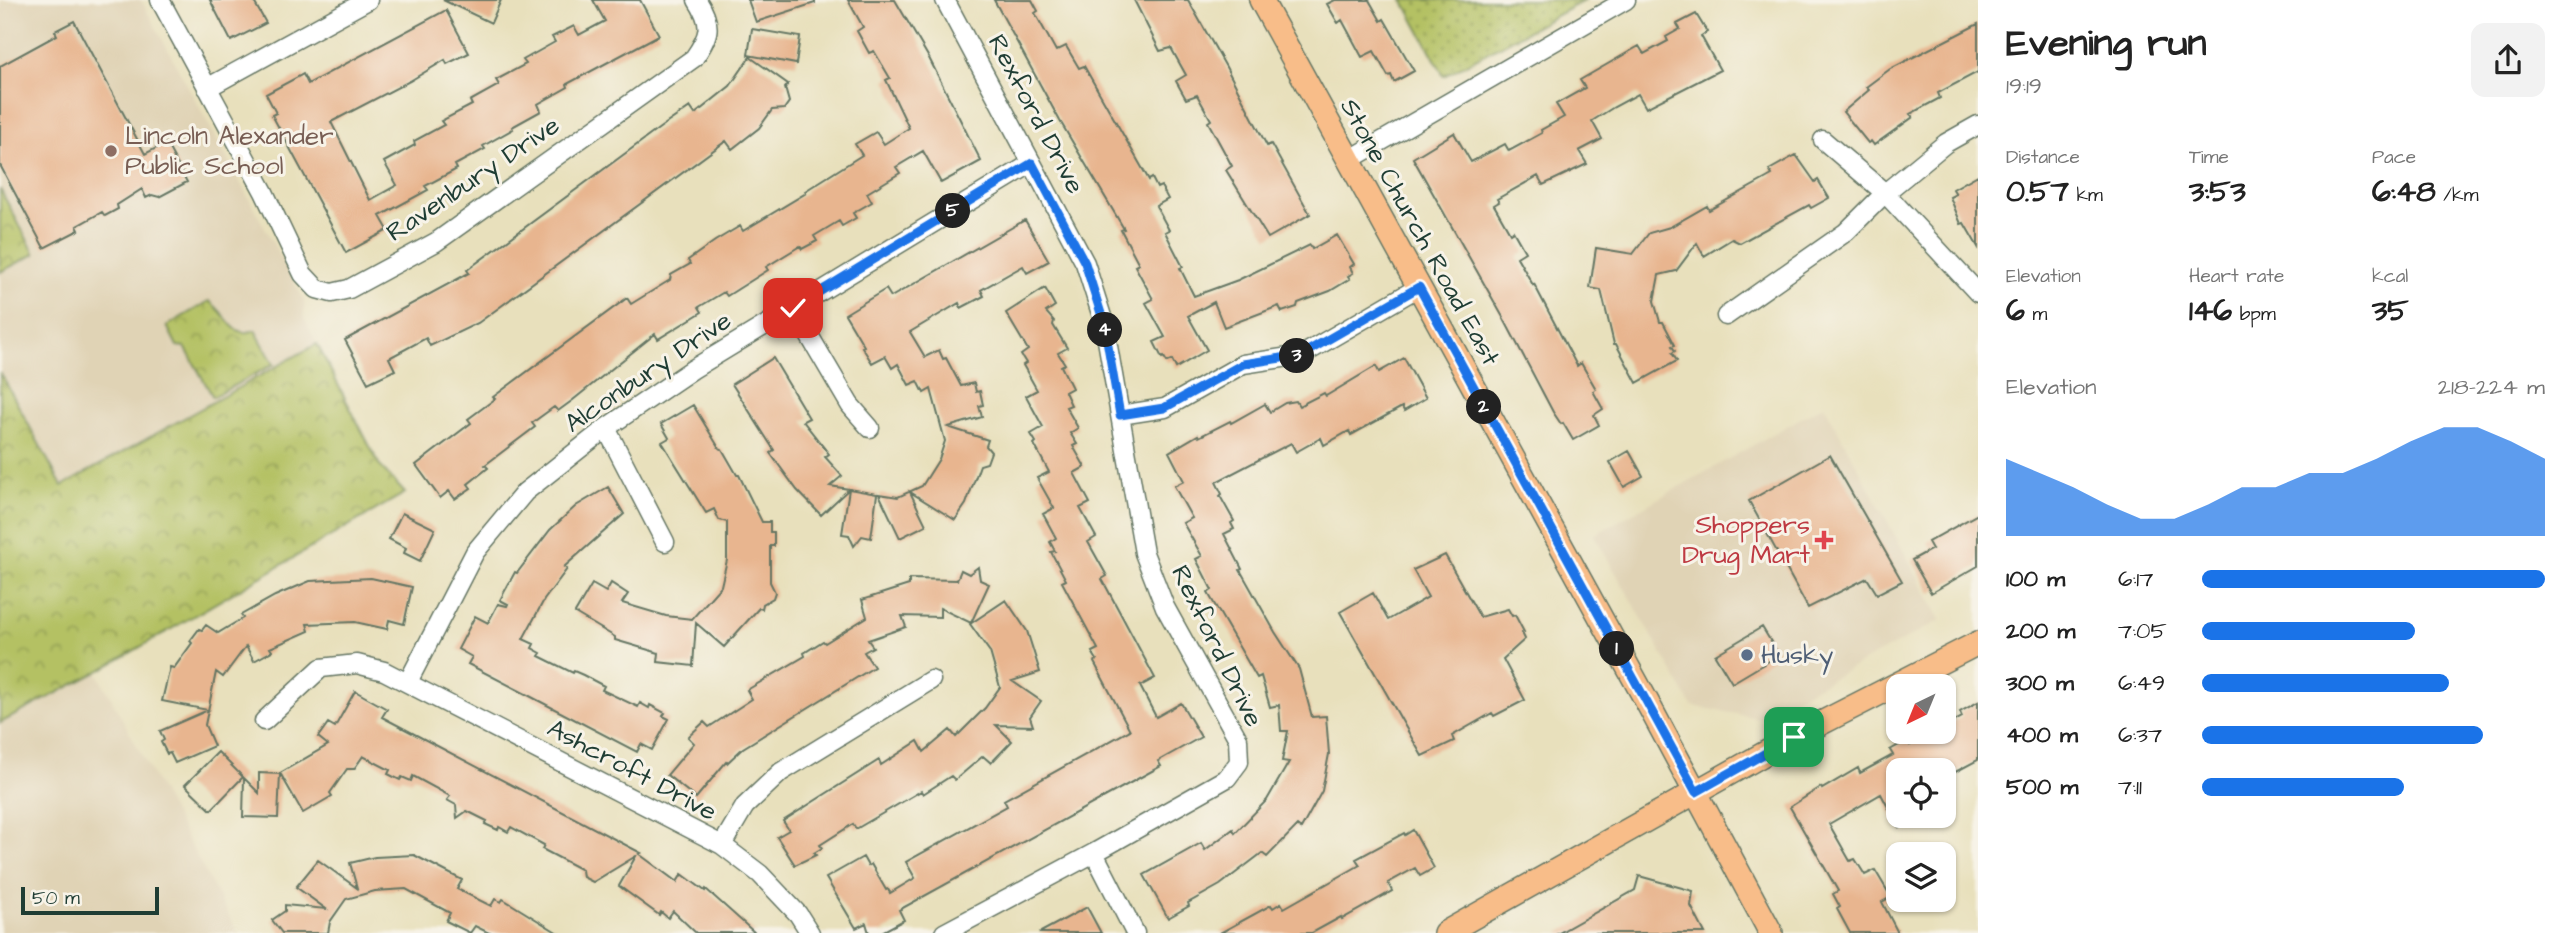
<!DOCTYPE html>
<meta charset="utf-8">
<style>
body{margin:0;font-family:"Architects Daughter",sans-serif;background:#f2f2f2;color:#222;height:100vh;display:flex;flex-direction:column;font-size:26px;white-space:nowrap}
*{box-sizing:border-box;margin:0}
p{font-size:23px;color:#767676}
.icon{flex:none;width:38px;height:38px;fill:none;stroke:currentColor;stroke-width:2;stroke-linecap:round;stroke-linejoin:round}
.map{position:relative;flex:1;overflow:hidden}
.sheet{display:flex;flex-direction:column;background:#fff;width:595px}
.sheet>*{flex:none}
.needle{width:46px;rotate:223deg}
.fabs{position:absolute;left:1886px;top:674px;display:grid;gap:14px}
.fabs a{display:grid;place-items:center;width:70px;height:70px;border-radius:14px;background:#fff;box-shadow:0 2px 5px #0004;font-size:35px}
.scale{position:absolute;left:21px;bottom:18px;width:138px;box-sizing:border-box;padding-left:7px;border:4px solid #1f3d34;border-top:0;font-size:19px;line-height:24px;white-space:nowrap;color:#1f3d34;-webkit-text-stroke:5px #f7f3e8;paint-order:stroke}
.pin{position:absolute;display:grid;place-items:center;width:60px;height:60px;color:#fff;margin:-30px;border-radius:14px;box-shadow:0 4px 10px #0006}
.km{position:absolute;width:35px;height:35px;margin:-18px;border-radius:50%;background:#222;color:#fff;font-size:19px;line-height:35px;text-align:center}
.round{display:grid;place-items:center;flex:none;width:74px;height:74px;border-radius:14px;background:#f2f2f2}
.overview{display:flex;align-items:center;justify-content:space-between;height:119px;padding:0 28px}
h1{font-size:38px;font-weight:700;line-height:52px}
.stats{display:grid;grid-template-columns:repeat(3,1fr);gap:10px;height:119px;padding:7px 28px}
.stats div{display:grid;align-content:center}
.stats b{font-size:30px;font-weight:700}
.stats small{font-size:19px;font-weight:400}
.stats p{font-size:19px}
.chart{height:196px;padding:14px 28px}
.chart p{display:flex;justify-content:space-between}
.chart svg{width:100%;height:126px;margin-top:7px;fill:#1a73e8;opacity:.7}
ul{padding:0 28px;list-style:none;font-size:23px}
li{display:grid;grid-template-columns:112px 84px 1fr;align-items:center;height:52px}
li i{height:18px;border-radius:9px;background:#1a73e8}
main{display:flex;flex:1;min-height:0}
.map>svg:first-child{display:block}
.built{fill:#e0d3b5}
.grass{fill:url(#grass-dots);stroke:#6a7f4c;stroke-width:2}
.park{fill:url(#park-crowns);stroke:#6a7f4c;stroke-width:2}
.building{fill:#e8b58f}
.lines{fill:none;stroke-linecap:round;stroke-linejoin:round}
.minor-casing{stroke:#657664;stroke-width:21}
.major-casing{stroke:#657664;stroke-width:26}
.minor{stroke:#fff;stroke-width:18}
.major{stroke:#f8bd89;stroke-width:23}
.route-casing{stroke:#fff;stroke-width:14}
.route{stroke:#1a73e8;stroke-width:9}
.education-dot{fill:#8d6e63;stroke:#f7f3e8;stroke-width:2.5}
.health-dot{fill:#e0444e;stroke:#f7f3e8;stroke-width:2.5}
.service-dot{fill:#5c6f8a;stroke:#f7f3e8;stroke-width:2.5}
.labels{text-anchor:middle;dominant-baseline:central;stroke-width:6;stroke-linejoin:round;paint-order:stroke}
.street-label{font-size:26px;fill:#1f3d34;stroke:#f7f3e8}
.education-label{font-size:26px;fill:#785e54;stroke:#f7f3e8;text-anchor:start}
.health-label{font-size:26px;fill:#be3a42;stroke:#f7f3e8;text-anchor:end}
.service-label{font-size:26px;fill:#4e5e75;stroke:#f7f3e8;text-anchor:start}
</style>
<main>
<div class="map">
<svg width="1978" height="933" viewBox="0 0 1978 933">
<defs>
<pattern id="grass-dots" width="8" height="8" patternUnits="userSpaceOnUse" patternTransform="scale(1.75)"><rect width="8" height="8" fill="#b4c164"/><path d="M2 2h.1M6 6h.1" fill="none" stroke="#929e53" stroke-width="1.8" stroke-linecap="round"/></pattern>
<pattern id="park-crowns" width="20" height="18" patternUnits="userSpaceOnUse" patternTransform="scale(1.75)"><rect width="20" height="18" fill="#b4c164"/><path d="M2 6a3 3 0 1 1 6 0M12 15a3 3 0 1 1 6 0" fill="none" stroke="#929e53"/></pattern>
</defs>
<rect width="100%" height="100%" fill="#f7f3e8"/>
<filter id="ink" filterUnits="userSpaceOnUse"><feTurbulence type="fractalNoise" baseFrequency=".0143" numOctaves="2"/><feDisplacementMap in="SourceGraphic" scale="14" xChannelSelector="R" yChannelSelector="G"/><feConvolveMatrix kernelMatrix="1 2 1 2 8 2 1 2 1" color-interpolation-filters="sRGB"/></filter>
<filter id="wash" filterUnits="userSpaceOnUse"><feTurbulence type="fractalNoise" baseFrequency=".00686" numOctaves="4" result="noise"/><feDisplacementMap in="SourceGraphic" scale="28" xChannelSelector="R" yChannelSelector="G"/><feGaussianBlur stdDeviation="1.57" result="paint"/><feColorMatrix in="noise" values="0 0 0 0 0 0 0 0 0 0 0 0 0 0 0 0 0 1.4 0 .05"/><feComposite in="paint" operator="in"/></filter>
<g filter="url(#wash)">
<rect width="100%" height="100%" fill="#e8e0bc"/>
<path class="built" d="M3,0H141L304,300V318L317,344L62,487L0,372V1Z
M1824,405L1941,620L1759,718L1692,706L1594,535Z
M97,672L238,933H0V723Z"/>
<path class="grass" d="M1403,0H1585L1444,76Z"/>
<path class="park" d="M0,189L35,254L0,272Z
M209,301C229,314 231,340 255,330L274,364L213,397L185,347L177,346L167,326Z
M317,344L380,466L405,493L97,672L0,723V372L62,486Z"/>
<g id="blocks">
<path class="building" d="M210,0H253L266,23L231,41Z
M443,0H501L491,23Z
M593,0H640L659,35L567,84L568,87L538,104L541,111L512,127L513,129L483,146L485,149L455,165L457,169L425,186L428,190L380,216L388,230L346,253L272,115L276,113L266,94L303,74L308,84L446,10L469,53L447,64L445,60L410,81L331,122L370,200L397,185L384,162L415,145L414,141L444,125L441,121L472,105L470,101L499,85L496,80L526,64L523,60L555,42L552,37L574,26L579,35L605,21Z
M748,0H815V3L756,22Z
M848,0H895L929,58L981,161L941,183L923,151L896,167L900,173L867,193L872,202L853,213L856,218L842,226L839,221L814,236L817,241L802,249L800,246L766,267L768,270L727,296L724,292L699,307L702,312L658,339L655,334L573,400L558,411L554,407L532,423L535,427L485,465L488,468L468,484L471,488L455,499L449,491L440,498L416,465L471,423L468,419L495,399L493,397L627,298L631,304L670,280L671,275L690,264L688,260L715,241L740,226L743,231L806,193L805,191L862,155L855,144L876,132L884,144L909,128L886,80L890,78L874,51L869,53L857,31L863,27Z
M994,0H1032L1038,11L1035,13L1056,51L1066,46L1079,68L1084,66L1149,180L1152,178L1157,188L1161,186L1168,199L1156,206L1169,230L1165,232L1183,267L1180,268L1194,296L1238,280L1310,245L1312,249L1337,235L1354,264L1350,267L1353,273L1348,276L1350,279L1330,291L1298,303L1297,307L1282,312L1279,306L1224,327L1214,302L1188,316L1207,350L1176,368L1172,360L1167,362L1164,357L1162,358L1154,342L1165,337L1146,303L1153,299L1135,266L1139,264L1121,230L1124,229L1060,121Z
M1134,0H1188L1226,67L1267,146L1271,144L1310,214L1268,238L1226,170L1232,166L1208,122L1211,120L1197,95L1186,99L1176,81L1186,75L1171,48L1160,51Z
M1335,0H1369L1381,21L1384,19L1414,71L1394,82L1391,75L1388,76L1374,51L1362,57L1342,20L1338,23L1327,4Z
M1696,14L1707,32L1701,36L1720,70L1646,108L1638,94L1614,107L1592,121L1602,139L1579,151L1587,164L1543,185L1538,176L1497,199L1499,202L1494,205L1510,233L1513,231L1525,252L1517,257L1533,285L1534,284L1577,366L1581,363L1596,389L1593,391L1603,409L1594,415L1599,425L1573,440L1563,423L1561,424L1553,412L1504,319L1413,158L1454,133L1471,162L1505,144L1509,151L1542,133L1541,130L1564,117L1556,104L1585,88L1580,80L1639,46L1644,54L1668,41L1666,37L1680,29L1677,24Z
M74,21L145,154L166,143L187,182L159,197L152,195L146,198L142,189L117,205L118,209L105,216L102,212L77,226L79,230L44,248L0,165V66L57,35L55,31Z
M1978,24V72L1938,93L1940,98L1910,114L1913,117L1874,145L1871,141L1868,143L1843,112L1869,90L1866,87L1890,69Z
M752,29L800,37L796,64L748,55Z
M750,57L788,84L785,88L789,102L784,109L772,110L759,128L732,149L726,141L478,323L430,346L426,338L389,358L395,370L368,383L345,340L469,273L467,270L661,127L690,107L695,114L730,86Z
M1796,155L1815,182L1818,180L1829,198L1811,208L1809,205L1740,243L1732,239L1704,256L1697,243L1676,271L1659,275L1654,301L1660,322H1663L1675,345L1672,346L1675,351L1672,353L1677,361L1637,383L1616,344H1614L1601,290L1590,288L1596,248L1633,254L1649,233L1670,227L1707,206L1709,210L1772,175L1769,170Z
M1978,175V247L1964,223L1961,224L1950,197L1956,194L1953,189Z
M1025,220L1049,261L1027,273L1023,266L981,290L984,296L961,308L959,303L910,332L925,357L939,350L943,359L946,358L961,386L974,383L976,392L980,391L983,405L979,406L982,417L948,427L988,440L986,446L991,452L987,463L980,465L966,504L955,520L910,492L926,525L900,538L879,494L898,497L922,486L939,459L945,441L931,389L924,393L918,381L909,385L898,364L892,368L885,356L872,363L862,347L864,346L845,314L886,289L891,297Z
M1045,288L1055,306L1046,312L1054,321L1053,325L1067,348L1058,353L1065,364L1061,366L1072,388L1065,392L1071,405L1066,407L1078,428L1070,433L1077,444L1073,446L1085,467L1074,473L1090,503L1080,508L1096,537L1088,542L1107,576L1102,579L1155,678L1140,686L1156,717L1181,703L1201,737L1158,761L1161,766L899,910L904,920L880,933H869L866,923L856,928L826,878L863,857L868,866L871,864L886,890L888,889L890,893L915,878L906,862L1007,806L1004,800L1130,730L1094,662L1097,660L1092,652L1098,649L1062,582L1066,580L1051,552L1055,551L1050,542L1056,538L1043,514L1054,508L1037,478L1049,472L1034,444L1036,442L1031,434L1043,427L1026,396L1037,390L1023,365L1026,363L1021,355L1028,350L1006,313Z
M773,358L809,418L803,421L829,454L825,457L842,476L830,486L849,489L821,515L797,490L770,453L774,450L732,384Z
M1404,358L1426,398L1404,411L1402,407L1351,435L1349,431L1324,445L1321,438L1296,452L1291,443L1216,482L1222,494L1220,496L1234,521L1231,523L1234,529L1224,534L1242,569L1240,570L1275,632L1299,669L1312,717L1326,716L1329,754L1322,791L1301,829L1297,826L1267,857L1262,853L1220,885L1188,903L1189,906L1168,918L1144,875L1201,843L1205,850L1233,829L1235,833L1267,800L1289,762L1282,761L1288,731H1281L1279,705L1270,707L1261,676L1257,678L1208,593L1212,590L1196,559L1202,556L1183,523L1192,518L1174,486L1184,481L1169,452L1198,435L1199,437L1230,421L1231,423L1265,404L1270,412L1285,403L1296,401L1299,406L1324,393L1326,396L1376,366L1379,372Z
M693,405L719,448L722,449L737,475H739L762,522H770V532H774V546H770V582L775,592L773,598L763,604L762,609L759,608L724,647L696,623L693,666L658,662L659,653L615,640V637L575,613L592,584L606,592L611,583L628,594L622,603L666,616L692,619L721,586L727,560V522L719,520L714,509L706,513L662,442L669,438L661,424Z
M1629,451L1643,476L1624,487L1610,462Z
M1830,455L1902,581L1877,594L1867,578L1808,608L1749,501Z
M608,487L624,514L564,567L567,569L544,600L523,639L534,644L532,648L541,653L539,656L573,673L574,671L583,675L604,686L602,690L638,707L640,703L649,708L650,705L665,713L663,716L669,719L652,750L641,744L637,752L520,691L468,664L472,657L458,649L475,616L488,623L498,604L507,606L508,604L500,600L515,572L517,573L550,530L576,506Z
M849,489L877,494L871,538L862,536L854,546L849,535L842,534Z
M402,513L435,529L420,561L404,553L406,548L389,539Z
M1978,514V566L1931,593L1912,560L1932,549L1928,542Z
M1445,555L1480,617L1508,609L1512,616L1515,615L1524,632L1522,633L1525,639L1503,659L1525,700L1494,716L1492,713L1452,736L1454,741L1422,756L1340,612L1373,593L1388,620L1428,597L1413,570Z
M978,567L980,580L989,584L971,623L940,608V617L902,616L906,627L868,640L873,647L864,652L874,667L743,748L727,763L726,762L696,798L667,775L694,743L688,737L704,722L709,727L752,699L747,690L805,656L804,653L823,641L825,643L867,617L862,600L909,585V579L957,580L961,570L969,574Z
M371,578L412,587L404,624L389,620L387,629L355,622L307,624L309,631L270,648L272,651L254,661L246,646L223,677L216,672L205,725L214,746L175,763L170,753L167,754L161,742L164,740L160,731L208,710L162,701L170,667L174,668L192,643L190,641L199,629L202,630L206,625L218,633L243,618L241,615L275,596L310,581Z
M1006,600L1027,631L1040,672L1012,681L1041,701L1030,717L1033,726L996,725L1012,741L991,763L983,756L955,780L951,776L923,794L921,791L856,829L853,824L820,845L822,848L814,853L816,855L795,865L777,837L789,830L783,821L879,760L881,765L918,741L924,752L950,730L956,737L985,708L1000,687L990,652L970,624Z
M1762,627L1779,655L1732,683L1715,655Z
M355,691L387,709L382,717L641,853L639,854L677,882L682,874L705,891L706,889L755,933H696L673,911L668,918L661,912L659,915L619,886L636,856L593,882L583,877L582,870L542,849L544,845L511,827L508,832L499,827L498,830L485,824L487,821L467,811L457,818L456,805L447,800L450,796L413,776L411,781L402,777L400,780L388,774L390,770L363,756L354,769H347L330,793L332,796L303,813L280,773L328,745L318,737L328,723L335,727Z
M1978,702V760L1944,778V770H1899V828L1881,794L1829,824L1850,861L1855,859L1865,875L1875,870L1891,897L1882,902L1898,933H1850L1837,909L1840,907L1833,894L1838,891L1790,807L1821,787L1822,789L1858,768L1860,773L1893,755L1890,750L1908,740L1910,745L1935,732H1944V727L1962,717L1960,712Z
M218,752L243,777L211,810L185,785Z
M259,773L280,774L278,818L243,817L244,778L259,793Z
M1413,830L1434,868L1420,876L1415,868L1388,883L1392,891L1342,919L1341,917L1312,933H1220L1271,905L1273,908L1281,903L1284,908L1360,865L1356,859L1404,833L1405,835Z
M414,855L462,880L457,889L491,906L495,899L501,902L503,899L558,933H489L475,926L470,933L446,921L450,913L406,889L375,891L346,899L330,922L328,933H282L272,920L285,911V905L326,909L296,887L318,860L357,888L350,863L375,857Z
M1639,876L1693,891L1691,906L1705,933H1559L1635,890Z
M1087,907L1101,933H1039Z"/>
</g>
</g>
<g filter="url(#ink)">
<use href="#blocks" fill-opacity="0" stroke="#657664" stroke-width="2"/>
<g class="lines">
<g class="minor-casing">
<path id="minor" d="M160,0L264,192L303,274L317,289L332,293L349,289L436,242L694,58C710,35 713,25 697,0
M207,88L368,0
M1823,140L1885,193L1978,293
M1349,160L1626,0
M793,308L850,405L870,428
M1726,316L1846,232L1885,193L1946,143L1978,125
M1120,415L1165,408L1243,364L1302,355L1419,287
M606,428L665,542
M408,682L475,552L525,492L606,428L693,369L1032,163
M264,721L321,668L357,664L384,671L722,845L760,874L798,914L810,933
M722,845L745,806L781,772L931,680
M1094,853L1135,933
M944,933L1094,853L1227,778L1239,762L1238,739L1165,607L1144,553L1104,323L1085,263L945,0"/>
</g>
<g class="major-casing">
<path id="major" d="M1261,0L1646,700L1771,933
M1445,933L1794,737L1978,643"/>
</g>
<use href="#minor" class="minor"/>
<use href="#major" class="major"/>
</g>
</g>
<g class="lines" filter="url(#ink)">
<g class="route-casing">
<path id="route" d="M793,308L1032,163L1085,263L1104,323L1120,415L1164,408L1243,364L1301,355L1419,287L1696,792L1794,737"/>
</g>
<use href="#route" class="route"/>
</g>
<circle class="education-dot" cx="111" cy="151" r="7"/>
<path class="health-dot" d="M1820.5 529.5h7v7h7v7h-7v7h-7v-7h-7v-7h7z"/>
<circle class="service-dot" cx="1747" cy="655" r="7"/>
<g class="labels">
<g class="street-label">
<text transform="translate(1036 114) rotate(62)">Rexford Drive</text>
<text transform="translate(473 179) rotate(-34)">Ravenbury Drive</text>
<text transform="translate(1420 232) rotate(61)">Stone Church Road East</text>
<text transform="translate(648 372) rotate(-34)">Alconbury Drive</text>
<text transform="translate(1217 646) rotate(64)">Rexford Drive</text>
<text transform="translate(632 770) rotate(28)">Ashcroft Drive</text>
</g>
<g class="education-label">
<text x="125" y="136">Lincoln Alexander<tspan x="125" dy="30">Public School</tspan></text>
</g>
<g class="health-label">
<text x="1810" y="525">Shoppers<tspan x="1810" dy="30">Drug Mart</tspan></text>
</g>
<g class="service-label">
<text x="1761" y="655">Husky</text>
</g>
</g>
</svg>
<div class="fabs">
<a><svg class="needle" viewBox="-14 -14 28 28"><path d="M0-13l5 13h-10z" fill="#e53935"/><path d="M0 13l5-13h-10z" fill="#767676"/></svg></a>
<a><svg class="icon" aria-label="locate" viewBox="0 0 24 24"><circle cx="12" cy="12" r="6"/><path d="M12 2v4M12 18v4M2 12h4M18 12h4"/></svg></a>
<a><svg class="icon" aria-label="layers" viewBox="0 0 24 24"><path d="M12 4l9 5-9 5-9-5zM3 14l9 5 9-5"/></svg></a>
</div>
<div class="scale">50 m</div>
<div class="pin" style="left:1794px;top:737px;background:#1e9e55"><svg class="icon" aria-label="arrive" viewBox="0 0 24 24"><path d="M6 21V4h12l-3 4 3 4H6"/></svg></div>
<div class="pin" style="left:793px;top:308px;background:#d93025"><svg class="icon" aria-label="check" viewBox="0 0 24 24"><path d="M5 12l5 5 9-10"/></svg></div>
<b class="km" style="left:1617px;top:649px">1</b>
<b class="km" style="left:1484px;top:407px">2</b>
<b class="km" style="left:1297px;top:356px">3</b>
<b class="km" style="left:1105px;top:330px">4</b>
<b class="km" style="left:953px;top:211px">5</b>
</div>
<section class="sheet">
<div class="overview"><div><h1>Evening run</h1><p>19:19</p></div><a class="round"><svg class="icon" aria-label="share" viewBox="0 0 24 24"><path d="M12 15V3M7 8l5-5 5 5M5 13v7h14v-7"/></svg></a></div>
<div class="stats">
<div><p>Distance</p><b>0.57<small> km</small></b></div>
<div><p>Time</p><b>3:53</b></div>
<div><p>Pace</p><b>6:48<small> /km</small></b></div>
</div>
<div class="stats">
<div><p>Elevation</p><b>6<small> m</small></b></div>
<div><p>Heart rate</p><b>146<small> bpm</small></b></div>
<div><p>kcal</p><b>35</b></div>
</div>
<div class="chart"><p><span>Elevation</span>218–224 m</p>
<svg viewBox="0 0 160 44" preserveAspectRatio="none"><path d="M0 44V17L10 22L20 27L30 33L40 38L50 38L60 33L70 27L80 27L90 22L100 22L110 17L120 11L130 6L140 6L150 11L160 17V44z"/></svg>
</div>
<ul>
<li><b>100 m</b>6:17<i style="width:100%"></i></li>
<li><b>200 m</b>7:05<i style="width:62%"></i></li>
<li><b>300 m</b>6:49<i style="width:72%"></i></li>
<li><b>400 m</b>6:37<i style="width:82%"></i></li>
<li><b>500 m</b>7:11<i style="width:59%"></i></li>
</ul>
</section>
</main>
